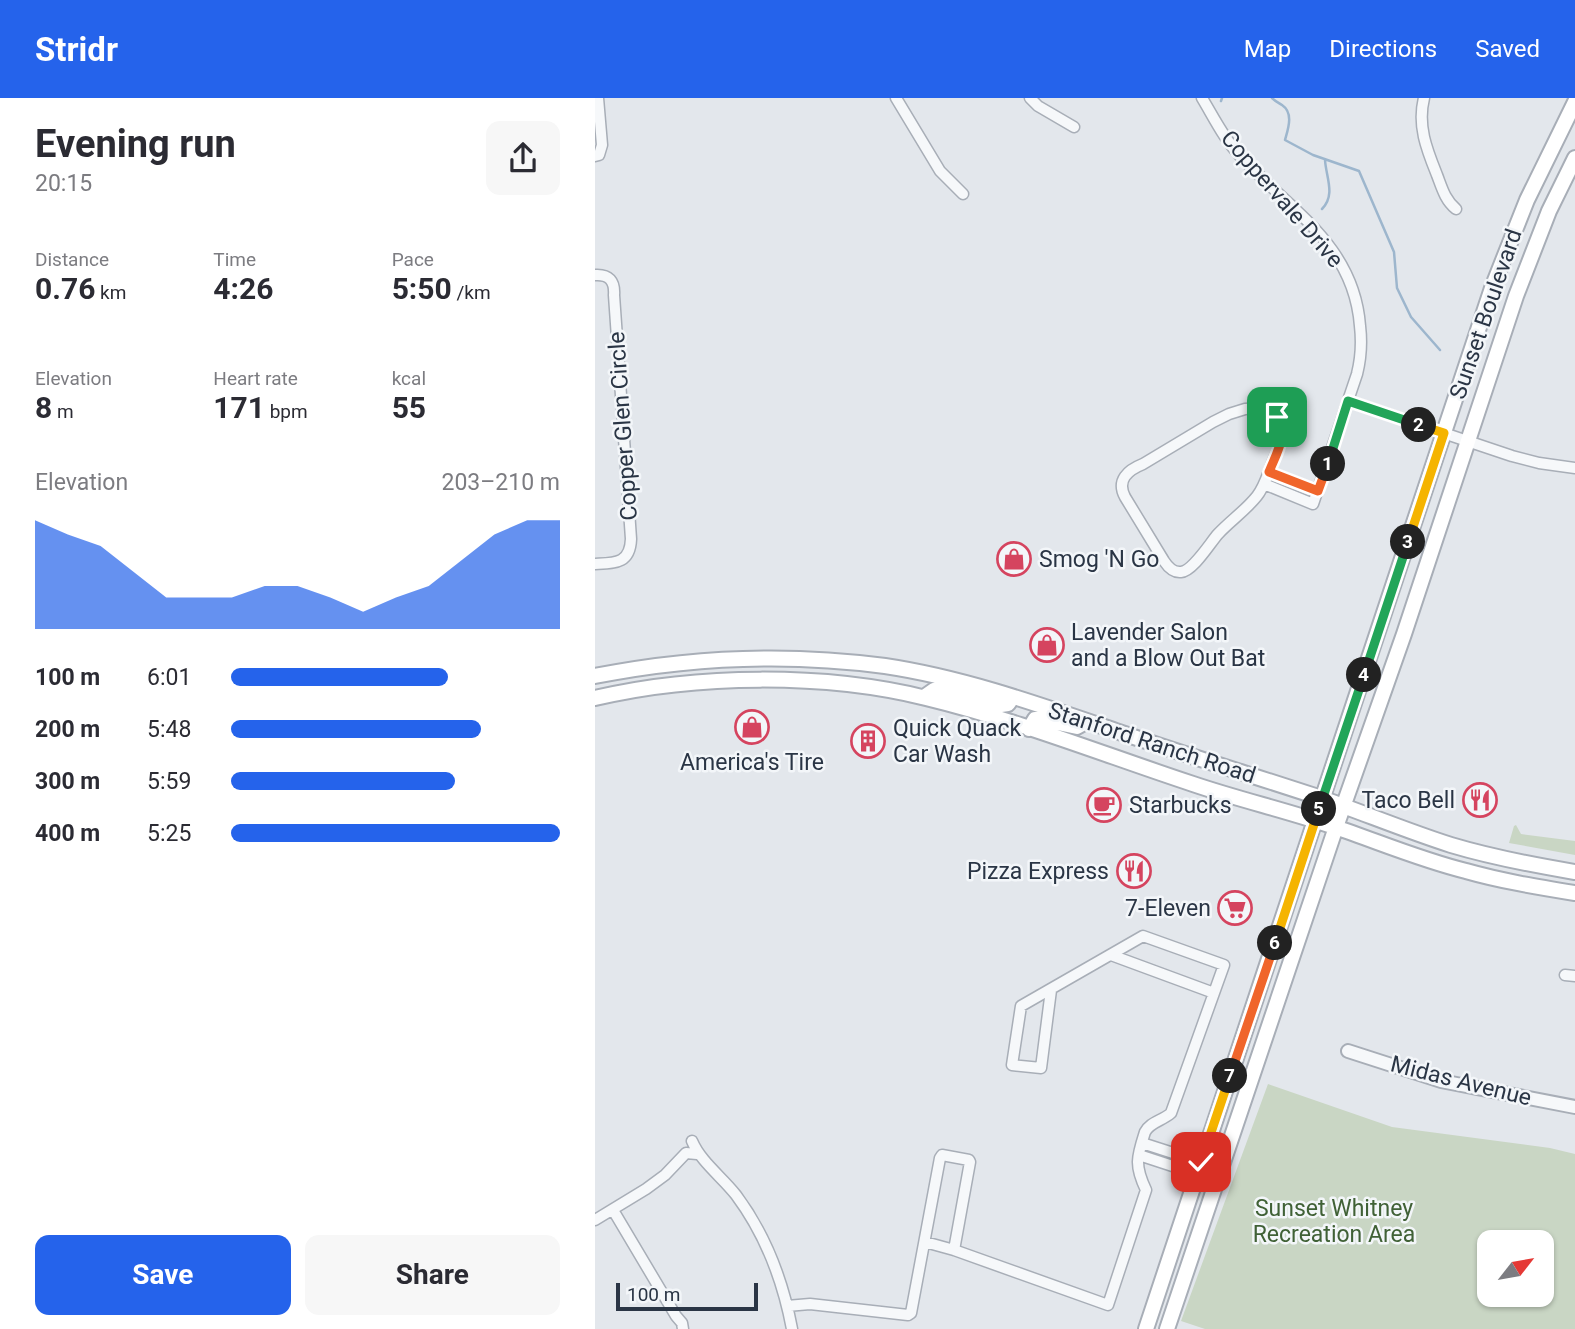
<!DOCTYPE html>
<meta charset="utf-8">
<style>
body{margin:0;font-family:Roboto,sans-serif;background:#f7f7f7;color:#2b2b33;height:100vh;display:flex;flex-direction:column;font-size:26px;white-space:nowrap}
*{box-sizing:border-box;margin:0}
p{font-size:23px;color:#7c7c81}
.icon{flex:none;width:38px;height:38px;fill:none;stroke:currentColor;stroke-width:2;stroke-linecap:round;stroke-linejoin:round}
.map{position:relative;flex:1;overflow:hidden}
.sheet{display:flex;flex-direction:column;background:#fff;width:595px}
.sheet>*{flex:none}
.needle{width:46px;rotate:59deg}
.fabs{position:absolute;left:882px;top:1132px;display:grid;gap:14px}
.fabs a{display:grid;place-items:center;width:77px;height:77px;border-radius:14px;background:#fff;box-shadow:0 2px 5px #0004;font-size:35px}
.scale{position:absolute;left:21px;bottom:18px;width:142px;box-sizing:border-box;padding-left:7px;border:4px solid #2a3545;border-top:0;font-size:19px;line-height:24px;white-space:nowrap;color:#2a3545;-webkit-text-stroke:5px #f3f6f9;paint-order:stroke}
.pin{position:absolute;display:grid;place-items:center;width:60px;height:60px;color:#fff;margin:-30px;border-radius:14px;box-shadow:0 4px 10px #0006}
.km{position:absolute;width:35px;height:35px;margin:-18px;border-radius:50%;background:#222;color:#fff;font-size:19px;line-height:35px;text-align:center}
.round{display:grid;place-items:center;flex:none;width:74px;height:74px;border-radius:14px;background:#f7f7f7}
.headline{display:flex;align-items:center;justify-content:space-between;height:119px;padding:0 35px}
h1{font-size:38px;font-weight:700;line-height:52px}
.stats{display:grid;grid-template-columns:repeat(3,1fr);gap:10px;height:119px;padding:7px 35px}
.stats div{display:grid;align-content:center}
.stats b{font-size:30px;font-weight:700}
.stats small{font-size:19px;font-weight:400}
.stats p{font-size:19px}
.chart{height:196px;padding:14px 35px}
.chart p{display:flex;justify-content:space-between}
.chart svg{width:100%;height:126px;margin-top:7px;fill:#2563eb;opacity:.7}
.action{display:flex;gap:14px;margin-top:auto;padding:14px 35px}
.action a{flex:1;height:80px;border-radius:14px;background:#2563eb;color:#fff;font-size:28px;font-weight:700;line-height:80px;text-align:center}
.action a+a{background:#f7f7f7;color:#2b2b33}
ul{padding:0 35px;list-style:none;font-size:23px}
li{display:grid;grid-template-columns:112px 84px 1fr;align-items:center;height:52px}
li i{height:18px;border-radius:9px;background:#2563eb}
header{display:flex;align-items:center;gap:42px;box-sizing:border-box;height:98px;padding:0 35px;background:#2563eb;color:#fff}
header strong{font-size:33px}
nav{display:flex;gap:38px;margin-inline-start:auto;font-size:24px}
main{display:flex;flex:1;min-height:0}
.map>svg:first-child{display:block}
.green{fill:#c9d6c4;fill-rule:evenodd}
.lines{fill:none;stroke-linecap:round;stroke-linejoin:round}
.stream{stroke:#9db6cd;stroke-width:2.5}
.minor-casing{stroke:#a8aeb7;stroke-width:13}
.tertiary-casing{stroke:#a8aeb7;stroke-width:16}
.secondary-casing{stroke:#a8aeb7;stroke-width:18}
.minor{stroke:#f6f8fa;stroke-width:10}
.tertiary{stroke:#f6f8fa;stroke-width:12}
.secondary{stroke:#fff;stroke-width:14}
.split-1-casing{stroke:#fff;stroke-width:14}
.split-2-casing{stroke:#fff;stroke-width:14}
.split-3-casing{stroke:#fff;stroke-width:14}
.split-4-casing{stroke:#fff;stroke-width:14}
.split-5-casing{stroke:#fff;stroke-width:14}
.split-6-casing{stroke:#fff;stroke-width:14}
.split-7-casing{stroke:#fff;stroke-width:14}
.split-8-casing{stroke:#fff;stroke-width:14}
.split-1{stroke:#f0652b;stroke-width:9}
.split-2{stroke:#22a559;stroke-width:9}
.split-3{stroke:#f5b400;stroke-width:9}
.split-4{stroke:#22a559;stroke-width:9}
.split-5{stroke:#22a559;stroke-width:9}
.split-6{stroke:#f5b400;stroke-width:9}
.split-7{stroke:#f0652b;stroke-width:9}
.split-8{stroke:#f5b400;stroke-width:9}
.labels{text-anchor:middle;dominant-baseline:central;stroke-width:5;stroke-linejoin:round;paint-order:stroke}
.street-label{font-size:23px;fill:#2a3545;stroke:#f3f6f9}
.poi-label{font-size:23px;fill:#2a3545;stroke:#f3f6f9;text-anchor:start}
.park-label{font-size:23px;fill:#406136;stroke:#f3f6f9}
</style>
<header>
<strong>Stridr</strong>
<nav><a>Map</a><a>Directions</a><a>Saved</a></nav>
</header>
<main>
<section class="sheet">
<div class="headline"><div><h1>Evening run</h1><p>20:15</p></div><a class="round"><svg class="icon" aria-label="share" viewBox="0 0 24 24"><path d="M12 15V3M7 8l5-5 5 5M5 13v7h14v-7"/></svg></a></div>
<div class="stats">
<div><p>Distance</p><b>0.76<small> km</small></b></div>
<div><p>Time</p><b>4:26</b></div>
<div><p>Pace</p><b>5:50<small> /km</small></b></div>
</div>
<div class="stats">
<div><p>Elevation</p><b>8<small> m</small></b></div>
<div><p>Heart rate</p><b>171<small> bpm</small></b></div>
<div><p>kcal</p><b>55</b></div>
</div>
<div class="chart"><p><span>Elevation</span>203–210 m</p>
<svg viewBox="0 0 160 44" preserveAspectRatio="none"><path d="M0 44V6L10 11L20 15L30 24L40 33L50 33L60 33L70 29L80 29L90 33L100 38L110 33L120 29L130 20L140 11L150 6L160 6V44z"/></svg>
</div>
<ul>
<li><b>100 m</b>6:01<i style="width:66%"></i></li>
<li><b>200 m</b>5:48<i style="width:76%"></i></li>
<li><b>300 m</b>5:59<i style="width:68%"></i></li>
<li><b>400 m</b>5:25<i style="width:100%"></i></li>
</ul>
<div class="action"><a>Save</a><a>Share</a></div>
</section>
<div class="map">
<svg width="980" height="1231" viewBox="0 0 980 1231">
<rect width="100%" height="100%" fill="#e3e7ec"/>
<path class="green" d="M921,727L926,736L980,743V757L914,745L919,728Z
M673,986L797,1029L955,1050L980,1056V1231H610L586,1223ZM894,1144H947V1197H894Z"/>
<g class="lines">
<path class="stream" d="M677,0C680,3 684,5 687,7C699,15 693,31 690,42L718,57L764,73L799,154L802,190L816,219L845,252
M626,3L627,0
M727,111C741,97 731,79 730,62"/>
<g class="minor-casing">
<path id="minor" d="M301,0L345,73L368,96
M435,0L443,8L479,29
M607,0C619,20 629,41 645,58C695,112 759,147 765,228C767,245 766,260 762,276L718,406L669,386
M829,0C822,28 832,52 842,77C847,90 850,102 861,111
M0,58L4,57L7,47L3,0
M0,177C14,176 20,183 19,197L36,441C35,466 20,465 0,466
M753,303L917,358L944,365L980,370
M650,311C667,310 692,315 688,338C686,347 681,355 678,363C673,375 670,388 662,398C651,412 635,423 623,436C615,445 598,473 586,474C578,475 573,469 569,463L530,399C521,382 533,372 548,366L618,324L634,316Z
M674,374L723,393
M516,857L619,895
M970,877L980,878
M97,1043C106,1064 127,1079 141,1097C170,1136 188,1183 197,1231
M547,1045L606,1064
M544,1057L602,1076
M18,1112L81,1218L87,1225L88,1231
M0,1122L51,1091L70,1077L91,1055L102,1056
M330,1144L359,1152L513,1207L551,1092C539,1067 542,1059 550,1034C555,1024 567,1023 576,1015L629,867L548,838L426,908L417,967L446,970L456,892
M192,1208L215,1206L313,1217L316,1215L345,1060L347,1057L374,1062L375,1064L359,1152"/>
</g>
<g class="tertiary-casing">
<path id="tertiary" d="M753,953L846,983L980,1009"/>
</g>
<g class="secondary-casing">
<path id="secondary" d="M0,578C96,559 193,555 290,568C370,580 448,608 524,634C591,657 659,678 726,700C769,715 812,733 856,747C896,759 938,767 980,774
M329,599L339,592L345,591L406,607L413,606L418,599
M0,600C101,576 230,575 331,600C422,622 510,657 598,686C645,702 694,713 740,729C784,744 826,762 871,773C906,783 943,789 980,795
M434,631L440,621H444L482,629L491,624
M551,1231L897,190L932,102L980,4
M572,1231L741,729L809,536L921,198L954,113L980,60"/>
</g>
<use href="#minor" class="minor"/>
<use href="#tertiary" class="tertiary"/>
<use href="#secondary" class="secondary"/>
</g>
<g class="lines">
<g class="split-1-casing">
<path id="split-1" d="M682,319C694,336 681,356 674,374L723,393L733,366"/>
</g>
<g class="split-2-casing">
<path id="split-2" d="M733,366L753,303L824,327"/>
</g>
<g class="split-3-casing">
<path id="split-3" d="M813,444L849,335L824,327"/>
</g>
<g class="split-4-casing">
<path id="split-4" d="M769,577L813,444"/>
</g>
<g class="split-5-casing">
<path id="split-5" d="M724,711L769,577"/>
</g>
<g class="split-6-casing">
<path id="split-6" d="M680,845L724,711"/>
</g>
<g class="split-7-casing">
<path id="split-7" d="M635,978L680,845"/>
</g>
<g class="split-8-casing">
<path id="split-8" d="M606,1064L635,978"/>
</g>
<use href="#split-1" class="split-1"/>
<use href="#split-2" class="split-2"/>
<use href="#split-3" class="split-3"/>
<use href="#split-4" class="split-4"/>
<use href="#split-5" class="split-5"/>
<use href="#split-6" class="split-6"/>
<use href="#split-7" class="split-7"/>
<use href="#split-8" class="split-8"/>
</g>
<defs>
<g id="shop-ring" transform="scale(1.75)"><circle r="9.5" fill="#f3f6f9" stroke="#d5445f" stroke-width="1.5"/><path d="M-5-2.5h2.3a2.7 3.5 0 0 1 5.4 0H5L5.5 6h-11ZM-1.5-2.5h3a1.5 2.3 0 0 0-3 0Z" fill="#d5445f"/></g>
<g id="building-ring" transform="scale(1.75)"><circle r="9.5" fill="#f3f6f9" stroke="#d5445f" stroke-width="1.5"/><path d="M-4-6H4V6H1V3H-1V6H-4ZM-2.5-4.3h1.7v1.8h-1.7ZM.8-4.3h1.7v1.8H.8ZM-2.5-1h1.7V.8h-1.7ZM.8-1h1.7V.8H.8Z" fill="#d5445f"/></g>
<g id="restaurant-ring" transform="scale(1.75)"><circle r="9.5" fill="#f3f6f9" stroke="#d5445f" stroke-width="1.5"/><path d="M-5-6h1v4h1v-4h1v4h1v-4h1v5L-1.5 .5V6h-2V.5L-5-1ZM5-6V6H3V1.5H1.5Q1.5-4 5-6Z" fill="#d5445f"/></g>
<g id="cafe-ring" transform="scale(1.75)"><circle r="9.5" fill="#f3f6f9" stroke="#d5445f" stroke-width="1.5"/><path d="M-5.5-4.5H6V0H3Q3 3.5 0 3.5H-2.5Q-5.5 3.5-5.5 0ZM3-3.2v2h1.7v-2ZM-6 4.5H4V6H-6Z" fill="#d5445f"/></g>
<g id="supermarket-ring" transform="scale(1.75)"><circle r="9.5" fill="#f3f6f9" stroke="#d5445f" stroke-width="1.5"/><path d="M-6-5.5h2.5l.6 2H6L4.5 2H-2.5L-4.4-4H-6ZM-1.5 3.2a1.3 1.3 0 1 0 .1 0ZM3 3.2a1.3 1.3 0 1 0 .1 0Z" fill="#d5445f"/></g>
</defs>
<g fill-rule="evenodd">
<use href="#shop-ring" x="419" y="461"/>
<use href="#shop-ring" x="452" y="547"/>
<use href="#shop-ring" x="157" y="629"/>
<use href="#building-ring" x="273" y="643"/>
<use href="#restaurant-ring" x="885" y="702"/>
<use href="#cafe-ring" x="509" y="707"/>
<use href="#restaurant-ring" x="539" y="773"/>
<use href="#supermarket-ring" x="640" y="810"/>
</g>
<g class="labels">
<g class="street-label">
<text transform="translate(687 101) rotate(49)">Coppervale Drive</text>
<text transform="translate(891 216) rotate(-71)">Sunset Boulevard</text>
<text transform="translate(28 328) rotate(-94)">Copper Glen Circle</text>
<text transform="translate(557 645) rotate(18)">Stanford Ranch Road</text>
<text transform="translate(866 983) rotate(14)">Midas Avenue</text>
</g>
<g class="poi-label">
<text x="444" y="461">Smog 'N Go</text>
<text x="476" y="534">Lavender Salon<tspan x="476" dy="26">and a Blow Out Bat</tspan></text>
<text x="298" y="630">Quick Quack<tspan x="298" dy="26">Car Wash</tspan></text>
<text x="157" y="664" text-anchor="middle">America's Tire</text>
<text x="860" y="702" text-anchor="end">Taco Bell</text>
<text x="534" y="707">Starbucks</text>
<text x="514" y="773" text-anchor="end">Pizza Express</text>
<text x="616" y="810" text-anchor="end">7-Eleven</text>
</g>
<g class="park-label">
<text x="739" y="1110">Sunset Whitney<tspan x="739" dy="26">Recreation Area</tspan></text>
</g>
</g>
</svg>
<div class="fabs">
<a><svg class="needle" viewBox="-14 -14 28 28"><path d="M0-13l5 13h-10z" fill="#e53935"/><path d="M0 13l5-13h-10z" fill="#7c7c81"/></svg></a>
</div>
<div class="scale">100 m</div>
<div class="pin" style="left:682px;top:319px;background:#1e9e55"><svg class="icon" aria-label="arrive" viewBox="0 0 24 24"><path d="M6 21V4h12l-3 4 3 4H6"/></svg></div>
<div class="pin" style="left:606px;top:1064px;background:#d93025"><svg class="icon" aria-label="check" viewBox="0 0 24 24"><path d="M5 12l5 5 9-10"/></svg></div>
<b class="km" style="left:733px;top:366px">1</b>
<b class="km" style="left:824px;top:327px">2</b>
<b class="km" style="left:813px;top:444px">3</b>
<b class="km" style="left:769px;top:577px">4</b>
<b class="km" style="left:724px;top:711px">5</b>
<b class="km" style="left:680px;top:845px">6</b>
<b class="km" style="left:635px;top:978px">7</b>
</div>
</main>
